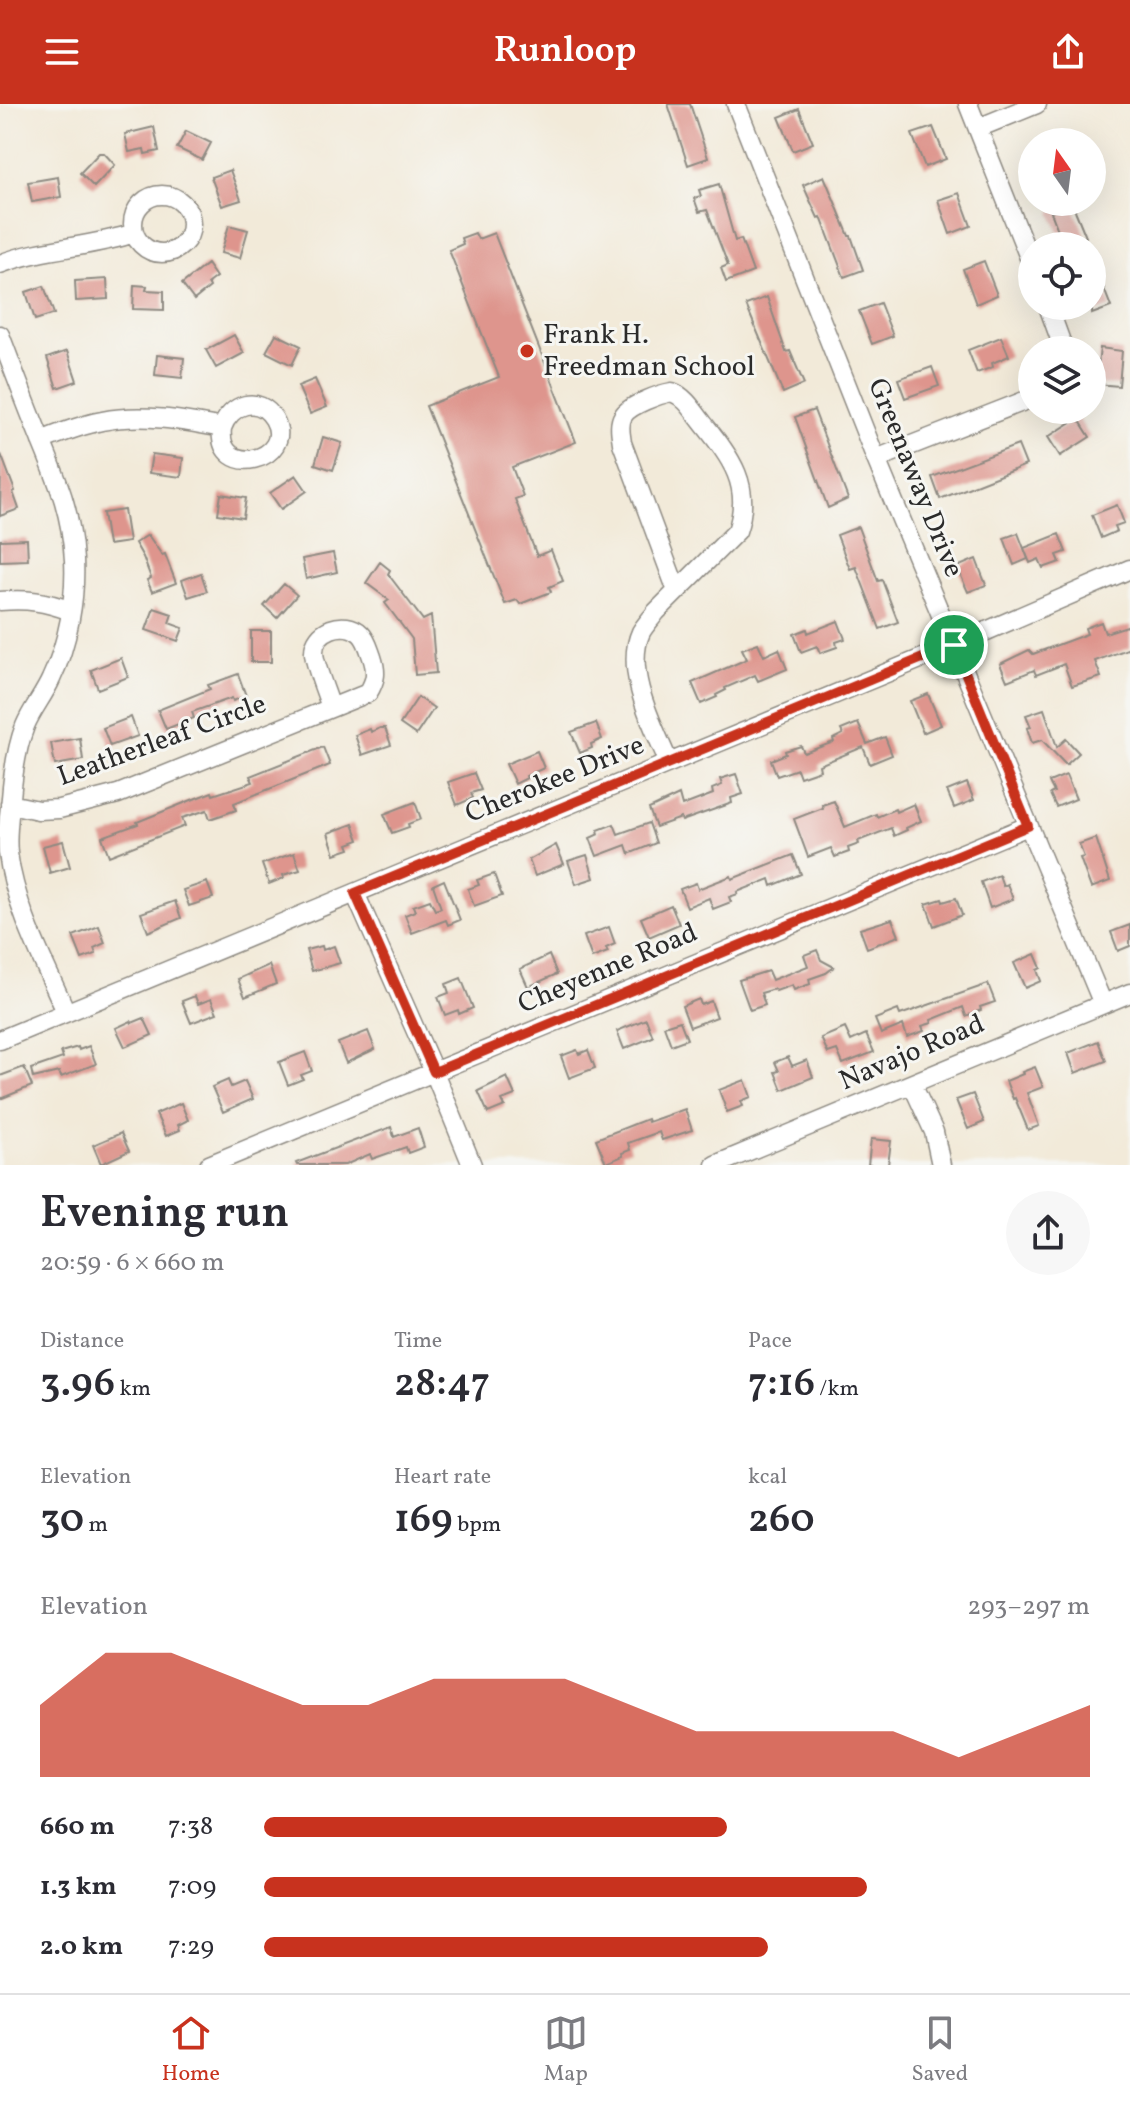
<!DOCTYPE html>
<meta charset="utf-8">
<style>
body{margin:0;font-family:Vollkorn,serif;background:#f7f7f7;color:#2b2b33;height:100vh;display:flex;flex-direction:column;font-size:30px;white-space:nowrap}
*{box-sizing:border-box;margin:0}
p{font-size:26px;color:#7c7c81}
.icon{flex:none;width:44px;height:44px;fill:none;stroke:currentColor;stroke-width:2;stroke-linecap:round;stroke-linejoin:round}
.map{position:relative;height:1061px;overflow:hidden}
.drawer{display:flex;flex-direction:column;background:#fff;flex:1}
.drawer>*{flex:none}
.needle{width:52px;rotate:346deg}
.tools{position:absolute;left:1018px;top:24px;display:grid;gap:16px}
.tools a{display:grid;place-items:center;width:88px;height:88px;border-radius:50%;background:#fff;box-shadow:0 8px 32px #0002;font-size:40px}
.pin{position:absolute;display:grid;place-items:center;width:68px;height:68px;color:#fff;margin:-34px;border:4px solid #fff;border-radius:50%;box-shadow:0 2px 8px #0007}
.round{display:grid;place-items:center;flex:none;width:84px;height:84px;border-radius:42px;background:#f7f7f7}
.overview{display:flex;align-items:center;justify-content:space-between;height:136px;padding:0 40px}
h1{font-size:44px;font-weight:600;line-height:60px}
.stats{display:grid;grid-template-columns:repeat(3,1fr);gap:12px;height:136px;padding:8px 40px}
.stats div{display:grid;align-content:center}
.stats b{font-size:40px;font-weight:600}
.stats small{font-size:22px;font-weight:400}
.stats p{font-size:22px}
.chart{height:224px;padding:16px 40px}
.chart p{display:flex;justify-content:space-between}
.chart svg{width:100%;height:144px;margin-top:8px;fill:#c8321e;opacity:.7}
ul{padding:0 40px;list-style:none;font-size:26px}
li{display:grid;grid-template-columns:128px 96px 1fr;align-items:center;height:60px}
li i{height:20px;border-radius:10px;background:#c8321e}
header{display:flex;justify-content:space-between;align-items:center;height:104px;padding:0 40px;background:#c8321e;color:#fff;font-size:36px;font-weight:600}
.tabs{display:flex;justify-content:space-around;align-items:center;height:112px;border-top:2px solid #e1e1e2;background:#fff;font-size:22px;color:#7c7c81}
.tabs a{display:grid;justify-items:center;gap:4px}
.tabs .on{color:#c8321e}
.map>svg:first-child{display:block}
.building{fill:#de958d}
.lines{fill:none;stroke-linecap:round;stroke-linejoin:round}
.minor-casing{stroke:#8e8a82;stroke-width:21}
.minor{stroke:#fff;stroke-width:18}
.route-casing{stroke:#fff;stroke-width:16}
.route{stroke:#c8321e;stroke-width:10}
.poi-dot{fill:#c8321e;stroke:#f6f6f2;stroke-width:3}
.labels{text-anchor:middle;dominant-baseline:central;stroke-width:6;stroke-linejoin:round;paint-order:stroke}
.poi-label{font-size:28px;fill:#2b2b2b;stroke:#f6f6f2;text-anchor:start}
.street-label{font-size:28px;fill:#2b2b2b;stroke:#f6f6f2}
</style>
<header><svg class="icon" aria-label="menu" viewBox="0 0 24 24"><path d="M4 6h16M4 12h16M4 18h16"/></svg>Runloop<svg class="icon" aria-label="share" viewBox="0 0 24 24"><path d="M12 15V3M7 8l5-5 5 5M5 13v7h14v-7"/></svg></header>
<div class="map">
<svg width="1130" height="1061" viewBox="0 0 1130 1061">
<rect width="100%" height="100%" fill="#f6f6f2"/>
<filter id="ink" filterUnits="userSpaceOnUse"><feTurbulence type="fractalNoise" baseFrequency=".0125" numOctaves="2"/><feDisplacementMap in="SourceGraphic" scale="16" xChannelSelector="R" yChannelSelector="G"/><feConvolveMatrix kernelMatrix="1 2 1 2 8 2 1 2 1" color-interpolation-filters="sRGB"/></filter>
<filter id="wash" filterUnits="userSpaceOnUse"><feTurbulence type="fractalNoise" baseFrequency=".006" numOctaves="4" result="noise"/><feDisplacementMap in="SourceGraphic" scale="32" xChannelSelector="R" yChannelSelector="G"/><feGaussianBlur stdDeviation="1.8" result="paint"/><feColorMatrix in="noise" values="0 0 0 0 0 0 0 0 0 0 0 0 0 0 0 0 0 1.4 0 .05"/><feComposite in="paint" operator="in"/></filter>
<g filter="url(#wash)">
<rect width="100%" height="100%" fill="#f2ead9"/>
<g id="blocks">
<path class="building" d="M668,0H690L708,54L688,61Z
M799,5L813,39L793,47L779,13Z
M154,23L159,47L145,50L144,45L129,48L125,30Z
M933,23L946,55L925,63L912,30Z
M186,27L211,39L202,56L177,44Z
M99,49H104L115,61L94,83L80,69Z
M230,66L241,96L222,102L211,73Z
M824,72L849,132H851L863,166L844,173L821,113L818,114L803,81Z
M58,73L61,93L32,98L28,78Z
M719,80L735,137L741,135L753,168L726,178L721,164L728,161L707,106L699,108L694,94L701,92L699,86Z
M959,89L971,122L950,130L938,96Z
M1072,99L1086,133L1064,142L1051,108Z
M229,121L248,126L240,154L221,149Z
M475,129L478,135L494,129L576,338L512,363L523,392L515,395L537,452L551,446L563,477L549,483L551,488L520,500L517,496L505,500L426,302L499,273L449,146L463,140L461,134Z
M1093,156L1111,203L1092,210V157Z
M984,157L997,191L976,200L963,165Z
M207,160L216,173L208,179L210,183L194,196L182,180Z
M107,175L108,195L76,197L75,177Z
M134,181L147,182L146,186L164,187V206L133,205Z
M44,182L54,210L35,216L26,188Z
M767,193L786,248L790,247L804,280L783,289L746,201Z
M880,199L893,232L872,240L859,207Z
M276,230L301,242L292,261L266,248Z
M234,231L244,249L216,264L206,246Z
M1001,233L1009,252L992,259L993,263L977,269L968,246Z
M1100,244L1122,247L1119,282L1096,280Z
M67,247L77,277L57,284L47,254Z
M157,251L184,254L182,274L155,271Z
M932,263L939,282L905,294L898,275Z
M315,275L327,303L310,310L298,282Z
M814,306L848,395L828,404L795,313Z
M1078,314L1090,333L1060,352L1048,333Z
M323,333L342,339L333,366L315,360Z
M1018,341L1026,361L940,395L932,373Z
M1,350L15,387L13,388L19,405L0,412Z
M152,350L183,354L181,373L149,369Z
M296,371L307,387L281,405L270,389Z
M221,390L246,394L243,414L218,410Z
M1117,401L1124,419L1115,422L1117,427L1101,434L1092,411Z
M124,406L129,438L108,441L103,409Z
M858,423L878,477L882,476L898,518L880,525L856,463L850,465L837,431Z
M1018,429L1028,455L1014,461L1004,434Z
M1059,430L1066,448L1057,451L1060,458L1043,464L1039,455L1030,459L1024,444Z
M148,431L162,451L165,450L176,479L152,488L147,476L151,474L143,453L135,439Z
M27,435L28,456L0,457V436Z
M333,449L337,468L306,475L302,455Z
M976,455L986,481L968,488L957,463Z
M380,458L390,466L388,470L423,516L431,512L436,569L415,571L412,535L385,499L389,496L366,479Z
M201,469L207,487L188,493L182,476Z
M284,480L297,491L277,514L264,502Z
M154,504L172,510L169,519L183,524L178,537L146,526Z
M838,517L845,535L836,538L837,543L820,549L817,542L801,548L794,530L807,525L808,529Z
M1101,518L1105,529L1130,521V544L1095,557L1101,573L1072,582L1064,560L1036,571L1034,566L1007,577L1000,560L1029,546L1033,550L1087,530L1085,524Z
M251,527H271V558H251Z
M758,539L764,552L779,545L787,565L758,577L755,571L725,584L726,586L716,591L717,593L701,600L692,579L747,555L742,545Z
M121,554L128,573L98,585L91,566Z
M238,570L246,592L233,597L232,594L192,608L194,614L166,625L158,606L210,585L208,581Z
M928,590L941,621L923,629L910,597Z
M418,593L434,604L416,631L400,620Z
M1044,605L1057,643L1066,635L1079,649L1066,661L1042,636L1032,639L1027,624L1031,623L1026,611Z
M131,613L138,632L110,642L103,624Z
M596,619L602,635L591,640L592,644L580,649L571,628Z
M858,619L867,640L885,633L892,651L870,660L863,643L819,661L820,666L800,673L797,665L777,672L771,656L786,650L785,647L801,642L804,649L834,638L833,635L843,630L841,626Z
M380,624H385L391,641L362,651L355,631L370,625L371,628Z
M80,634L83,656L55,661L51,639Z
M323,643L330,661L234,699L236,706L210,715L207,706L182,714L185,722L109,752L102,733L138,720L137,718L199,693L212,688L213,691L253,678L250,672Z
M537,647L544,664L526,672L527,674L515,680L506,660Z
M474,669L481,686L471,689L473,694L457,701L448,678Z
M736,670L743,690L731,694L732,699L682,717L681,714L656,723L649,705L679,691L682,702L713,690L712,685L722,681L720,675Z
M1066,671L1076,695L1056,703L1050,690L1054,688L1049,678Z
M967,679L974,696L954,704L947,687Z
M834,697L845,723L876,710L877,713L895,705L896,708L914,700L921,717L906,724L907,726L894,732L891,724L858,737L859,740L848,744L849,748L835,753L831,744L808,753L794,715L823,704L822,701Z
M415,698L421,715L408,720L409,723L392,729L384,710Z
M649,719L656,739L629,750L626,741L597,752L590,734L599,730L598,726L614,720L618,730Z
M353,720L359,736L348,740L350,745L335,750L328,729Z
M1096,734L1110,777L1091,784L1080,754L1084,753L1079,740Z
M63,737L70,763L50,769L43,742Z
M556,741L564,760L535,772L529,756Z
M294,749L300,766L283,771L284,774L269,780L262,760Z
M587,751L594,774L576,780L568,757Z
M793,751L801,770L772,782L770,775L737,788L738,790L729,793L731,798L713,805L709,794L687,803L680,785L696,779L698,785L731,772L732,775Z
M494,770L502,792L474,802L468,785L479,781L477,776Z
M999,771L1003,782L1007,780L1013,795L990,804L981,778Z
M444,776L460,816L448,821L446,816L412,829L405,811L415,807L413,802L430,796L435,806L441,804L433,781Z
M207,778L213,794L189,802L183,786Z
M956,794L962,811L934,822L926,800L942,795L943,798Z
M175,797L181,814L148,828L141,809Z
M671,801L679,820L649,833L641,814Z
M892,815L899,832L867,844L860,825Z
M1130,821V842L1118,847L1111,828Z
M99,822L105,839L94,844L96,850L82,855L73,832Z
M609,823L615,840L606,844L608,848L592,854L584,832Z
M322,842L323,846L334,842L340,859L312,867L306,846Z
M817,846L821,856L834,863L826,869L809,875L810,880L794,886L792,881L776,887L775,885L761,889L765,901L750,906L739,876L768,867L772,876L808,862L804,851Z
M1035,850L1041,864L1037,866L1041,877L1025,884L1014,859Z
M549,851L557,870L528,883L520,865Z
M269,861L276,880L245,893L238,875Z
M461,874L473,904L459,910L458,906L445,911L438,893L449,889L446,880Z
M988,880L995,898L980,903L981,906L966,912L963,903L931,916L932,919L922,922L924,927L907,933L903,921L881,930L875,915L898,906L900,911Z
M195,892L198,900L211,895L217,909L191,919L182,897Z
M699,895L701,901L711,897L717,913L690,923L682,902Z
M144,914L152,931L125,943L116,924L131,917L132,919Z
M646,915L653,933L624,945L617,927Z
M680,917L687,935L671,941L664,922Z
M845,924L851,937L866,930L874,948L843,960L837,946L828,949L821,934Z
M368,927L375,945L346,959L338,939Z
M1098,937L1106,957L1075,969L1068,949Z
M89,942L96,960L61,973L59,968L33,974L31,965L63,954L61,948L78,943L79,946Z
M577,946L579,950L588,946L595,964L569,974L561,952Z
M305,948L312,967L301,971L303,975L288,981L279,958Z
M788,953L792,962L807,956L813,973L782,986L775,968L779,967L775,958Z
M24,963L32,982L0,995V972Z
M1035,963L1043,983L1027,989L1039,1022L1028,1026L1015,994L1013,995L1006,977L1023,970L1022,968Z
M507,973L515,991L502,996L505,1002L488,1009L478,987Z
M228,976L231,983L245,977L253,995L223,1008L212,983Z
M745,976L751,993L741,997L743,1002L727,1008L719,986Z
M973,990L984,1018L968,1025L956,996Z
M181,999L188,1016L178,1021L180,1026L166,1032L156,1010Z
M685,1005L692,1026L662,1036L659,1028L628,1039L630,1046L622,1049L623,1052L606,1059L596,1035L647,1015L648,1018Z
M391,1023L394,1033L418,1024L424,1043L408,1049L406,1043L372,1055L370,1050L345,1061H297L296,1059Z
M121,1029L129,1047L101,1060L93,1041Z
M871,1035L891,1037L888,1061H868Z"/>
</g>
</g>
<g filter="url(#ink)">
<use href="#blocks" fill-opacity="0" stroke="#8e8a82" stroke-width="2"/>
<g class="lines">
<g class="minor-casing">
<path id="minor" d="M736,0L876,355L1103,900
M968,0L1032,161
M978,24L1037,0
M133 120a29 29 0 1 1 58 0a29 29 0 1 1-58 0Z
M0,160C43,143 90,144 134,129
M1048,202L1064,246
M0,231C13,265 26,300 40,334C58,378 71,407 74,456C76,494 68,540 51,575C44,591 32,605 25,622C16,645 13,670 11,694C9,712 6,730 8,749C15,804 44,858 66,908
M41,337C61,329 81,321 102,317C141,309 182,316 222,324C230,300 259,290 274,315C297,356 216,377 222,324
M876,355L1032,294
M0,497C28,495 44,497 71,507
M669,659C654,623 623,567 641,528C645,521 651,515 656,508L737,427C753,381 730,353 703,319C694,308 686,293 672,288C660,290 629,301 623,312C618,320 621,331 622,339L677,487
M10,700L38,706L59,705L118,690L331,604C327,590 315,563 314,549C313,526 345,514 361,530C367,536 369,545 372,553C377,568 376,576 368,589L331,604
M355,789L434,968L472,1061
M0,936L954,541L1130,465
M912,980L934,1028L941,1061
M209,1061L1028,722
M715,1061L1130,889"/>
</g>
<use href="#minor" class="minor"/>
</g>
</g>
<g class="lines" filter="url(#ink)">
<g class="route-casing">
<path id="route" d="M954,541L1028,722L434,968L355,789Z"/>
</g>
<use href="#route" class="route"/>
</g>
<circle class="poi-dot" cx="527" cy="247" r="8"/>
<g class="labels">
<g class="poi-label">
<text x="543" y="231">Frank H.<tspan x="543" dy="32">Freedman School</tspan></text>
</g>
<g class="street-label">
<text transform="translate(915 374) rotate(68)">Greenaway Drive</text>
<text transform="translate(162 637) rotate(-20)">Leatherleaf Circle</text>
<text transform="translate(555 676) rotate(-22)">Cherokee Drive</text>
<text transform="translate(608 865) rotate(-23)">Cheyenne Road</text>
<text transform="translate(912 949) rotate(-23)">Navajo Road</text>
</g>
</g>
</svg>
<div class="tools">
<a><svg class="needle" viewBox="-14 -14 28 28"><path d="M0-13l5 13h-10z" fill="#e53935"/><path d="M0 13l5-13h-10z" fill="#7c7c81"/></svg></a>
<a><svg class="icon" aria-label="locate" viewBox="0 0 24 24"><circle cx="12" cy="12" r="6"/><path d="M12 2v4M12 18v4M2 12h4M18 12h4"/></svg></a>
<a><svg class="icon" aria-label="layers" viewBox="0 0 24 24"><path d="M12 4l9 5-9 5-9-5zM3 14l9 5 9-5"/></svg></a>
</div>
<div class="pin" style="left:954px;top:541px;background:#1e9e55"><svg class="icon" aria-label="arrive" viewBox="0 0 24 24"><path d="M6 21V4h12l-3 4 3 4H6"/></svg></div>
</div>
<section class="drawer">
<div class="overview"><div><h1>Evening run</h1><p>20:59 · 6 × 660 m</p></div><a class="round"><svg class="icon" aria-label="share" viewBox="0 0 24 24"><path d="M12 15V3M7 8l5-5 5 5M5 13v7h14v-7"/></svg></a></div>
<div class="stats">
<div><p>Distance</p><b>3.96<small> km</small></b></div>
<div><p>Time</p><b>28:47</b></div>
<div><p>Pace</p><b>7:16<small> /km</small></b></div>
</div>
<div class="stats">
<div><p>Elevation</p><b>30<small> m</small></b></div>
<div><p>Heart rate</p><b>169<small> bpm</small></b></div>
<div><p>kcal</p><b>260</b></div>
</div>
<div class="chart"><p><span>Elevation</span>293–297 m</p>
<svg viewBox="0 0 160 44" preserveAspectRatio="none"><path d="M0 44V22L10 6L20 6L30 14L40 22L50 22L60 14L70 14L80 14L90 22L100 30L110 30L120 30L130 30L140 38L150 30L160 22V44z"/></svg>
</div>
<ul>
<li><b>660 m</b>7:38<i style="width:56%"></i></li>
<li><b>1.3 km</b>7:09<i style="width:73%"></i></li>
<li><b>2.0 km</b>7:29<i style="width:61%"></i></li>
</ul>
</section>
<nav class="tabs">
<a class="on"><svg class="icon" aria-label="home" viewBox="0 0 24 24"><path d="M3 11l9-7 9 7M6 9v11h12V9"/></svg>Home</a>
<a><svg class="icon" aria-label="map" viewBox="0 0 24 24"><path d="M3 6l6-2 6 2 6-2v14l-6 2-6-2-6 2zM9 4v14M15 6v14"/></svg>Map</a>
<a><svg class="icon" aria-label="saved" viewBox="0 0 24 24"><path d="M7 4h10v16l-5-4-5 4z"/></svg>Saved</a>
</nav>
